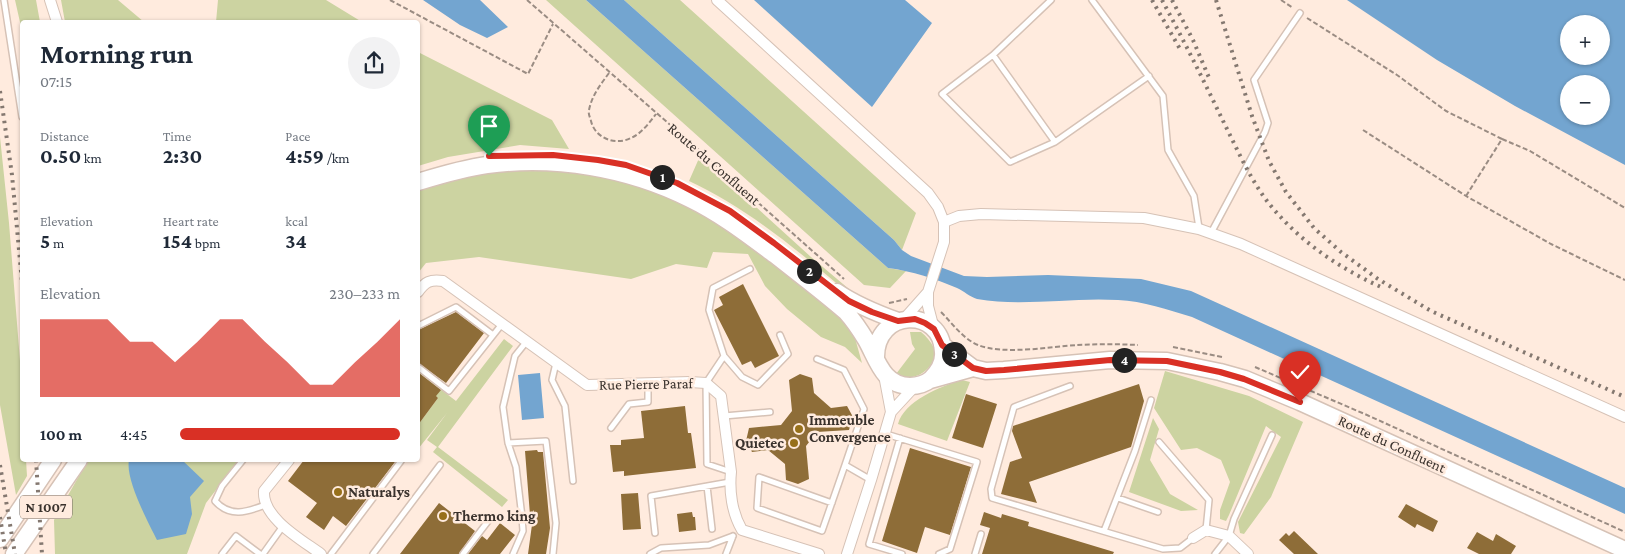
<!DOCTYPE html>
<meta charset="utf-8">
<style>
body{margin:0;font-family:"Crimson Pro",serif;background:#f2f2f3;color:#1f2937;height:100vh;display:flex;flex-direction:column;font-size:19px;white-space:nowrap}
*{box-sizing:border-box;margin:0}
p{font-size:16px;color:#747a83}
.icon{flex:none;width:28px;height:28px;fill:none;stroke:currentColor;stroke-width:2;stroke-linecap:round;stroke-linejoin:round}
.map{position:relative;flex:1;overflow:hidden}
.drawer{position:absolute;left:20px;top:20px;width:400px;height:442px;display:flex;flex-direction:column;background:#fff;border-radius:5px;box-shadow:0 1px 4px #0004}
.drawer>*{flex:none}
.controls{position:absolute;left:1560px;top:15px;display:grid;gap:10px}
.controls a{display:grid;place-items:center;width:50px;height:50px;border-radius:50%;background:#fff;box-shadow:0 1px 4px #0004;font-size:25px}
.pin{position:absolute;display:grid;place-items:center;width:42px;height:42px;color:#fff;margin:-51px -21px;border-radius:50% 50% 50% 0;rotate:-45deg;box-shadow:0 0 5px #0007}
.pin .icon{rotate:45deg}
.km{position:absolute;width:25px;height:25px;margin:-12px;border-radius:50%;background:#222;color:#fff;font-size:14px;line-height:25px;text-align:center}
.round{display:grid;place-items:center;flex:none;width:52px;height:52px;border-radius:26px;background:#f2f2f3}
.summary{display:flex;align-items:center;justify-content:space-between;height:85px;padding:0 20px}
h1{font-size:28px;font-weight:700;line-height:38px}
.stats{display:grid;grid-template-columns:repeat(3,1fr);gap:8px;height:85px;padding:5px 20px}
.stats div{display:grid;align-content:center}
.stats b{font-size:21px;font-weight:700}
.stats small{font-size:14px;font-weight:400}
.stats p{font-size:14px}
.chart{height:140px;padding:10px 20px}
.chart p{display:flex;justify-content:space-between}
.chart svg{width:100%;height:90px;margin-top:5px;fill:#d93025;opacity:.7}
ul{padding:0 20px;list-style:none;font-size:16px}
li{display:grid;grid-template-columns:80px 60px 1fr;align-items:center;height:38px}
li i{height:12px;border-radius:6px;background:#d93025}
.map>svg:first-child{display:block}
.green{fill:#ccd3a1}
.water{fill:#73a5d0;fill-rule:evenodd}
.building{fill:#8e6d38}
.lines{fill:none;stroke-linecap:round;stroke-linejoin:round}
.service-casing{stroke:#d6c2b6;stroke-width:8}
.minor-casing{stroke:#d6c2b6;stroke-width:12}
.primary-casing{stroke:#d6c2b6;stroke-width:19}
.trunk-casing{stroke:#d6c2b6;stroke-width:19}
.path{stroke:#9a8c83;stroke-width:2;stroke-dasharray:5 2.5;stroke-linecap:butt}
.service{stroke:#fff;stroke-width:5}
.minor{stroke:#fff;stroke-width:10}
.primary{stroke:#fff;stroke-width:16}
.trunk{stroke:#fff;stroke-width:16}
.rail{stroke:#847870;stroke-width:4;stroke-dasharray:2.5 5;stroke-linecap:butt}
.route-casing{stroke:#fff;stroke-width:10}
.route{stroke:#d93025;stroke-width:6}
.poi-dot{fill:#97701b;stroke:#ffebde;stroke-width:2}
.labels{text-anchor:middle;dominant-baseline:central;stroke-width:5;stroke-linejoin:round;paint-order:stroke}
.shield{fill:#ffebde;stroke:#756a62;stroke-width:1}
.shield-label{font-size:14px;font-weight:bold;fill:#3a322d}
.street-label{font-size:15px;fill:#3a322d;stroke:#ffebde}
.poi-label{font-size:15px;font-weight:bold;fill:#3a322d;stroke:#ffebde;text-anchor:start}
</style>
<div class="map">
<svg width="1625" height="554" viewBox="0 0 1625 554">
<rect width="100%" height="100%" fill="#ffebde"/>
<path class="green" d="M15,0H36L40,22H22V31Z
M61,0H118L144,22H65Z
M218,0H326L362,22H216Z
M546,0H586L888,268L906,271L890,288L864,285Z
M624,0H680L916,213L902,250L894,240Z
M418,52L552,120L569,149L520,145L448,157L418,166Z
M0,137L9,223L22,386V460H26L27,476L16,495L0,405Z
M700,156L811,257L856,295L854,298C803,255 750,209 689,181Z
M542,169L601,176L651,189L716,220L831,304L855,338L862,363L845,347L821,337L787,309L765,286L748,254L713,252L707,268L676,264L631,279L479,257L426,263L418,273V189L461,177L500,171Z
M910,332H921C926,336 931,342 934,348C939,361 924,376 912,377C906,378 901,376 896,374L915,349L912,344Z
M504,339L513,346L438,447L508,500L502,507L433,452L437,447L427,440L447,413L418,449V425L438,398L418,382V372L456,401Z
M1165,371L1249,396L1303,422L1271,497L1244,534L1240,533L1238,522L1281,437L1266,426L1229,515L1226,521L1220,519V510L1230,482L1221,460L1197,448L1181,450L1154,408Z
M962,380L970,382L947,441L898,424C904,401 941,386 962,380Z
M1153,418L1159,429L1150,460L1170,494L1198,510L1181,511L1129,492Z
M88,460H239L206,503L187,554H55L54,520Z"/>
<path class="water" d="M423,0H480L508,27L487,38L460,25Z
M586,0H624L894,240L902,250L911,256L964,276L987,277L1048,275L1141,279L1191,291L1625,488V514L1192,317C1168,310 1143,301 1118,300C1071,297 1024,307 977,299C970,297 964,291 957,288C936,279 912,271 888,268Z
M754,0H905L932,23L872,107Z
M1347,0H1625V165L1515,106L1437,60ZM1569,24H1601V56H1569ZM1569,84H1601V116H1569Z
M540,373L544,418L522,420L518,375Z
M129,460H182L204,481L190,497L192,514L186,534L157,540C148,522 125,479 129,460Z"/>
<path class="building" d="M743,284L779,356L755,368L751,361L742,365L714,310L723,305L719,297Z
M456,312L484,333L446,383L418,363V330Z
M418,372L441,390L436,396L438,398L418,425Z
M800,374L812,378L814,393L831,408L847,406L853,417L849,430L817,432L806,446L809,479L798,484L786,480L785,464L768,450L752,452L746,441L749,428L781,425L792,411L789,380Z
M1139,384L1144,401L1131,447L1029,482L1037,503L1001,494L1010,462L1022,458L1012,431L1013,426Z
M966,394L997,404L983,448L952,438Z
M685,406L688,433H691L696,468L624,476V471L613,472L610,445H621V440L644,438L641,411Z
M910,448L971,467L950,535L925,527L917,553L882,541Z
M537,450L538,452H543L550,528L546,554H528L534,510L530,515L525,451Z
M304,460H395V462L346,526L333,516L324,530L306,517L317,503L288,481Z
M638,493L641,529L623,530L621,494Z
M439,503L475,531L459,554H400Z
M1406,504L1438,521L1433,532L1417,524L1415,528L1398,517Z
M692,512L693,517H695L696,530L679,532L677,514Z
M984,512L1001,518L1002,514L1029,522L1028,526L1114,552L1113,554H982L990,528L980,525Z
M500,523L515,535L500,554H468L482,536L487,540Z
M1294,531L1318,554H1294L1279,540L1286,533L1289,536Z
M1477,532L1493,541L1496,534L1516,546L1511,554H1479L1467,548Z"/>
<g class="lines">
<g class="service-casing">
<path id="service" d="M4,0L22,117
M1051,0L993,55L1055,142L1149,76
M1092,0L1163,96L1168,150L1194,196L1199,228
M993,55L942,94L1010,162L1055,142
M1211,233L1265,132L1268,123L1254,80L1300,13
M750,269L713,288L709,310L724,356L742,377L758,385L788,354L780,335
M418,326L456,307L493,335
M724,356L706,383L707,464L731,472
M817,359L844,370L864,409L845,465L871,480
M556,363L552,380L565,406L573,481
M418,367L449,391L502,324
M1070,386L1014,407L991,489L992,498L1163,549L1180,548L1193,538
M724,416L770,412
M611,428L629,404L648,402V384
M886,434L977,462L950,549L939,554
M900,438L869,544L902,554
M1159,442L1209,500L1206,530
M508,443L546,441L556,523L553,554
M243,460L222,486L215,501C230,518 247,512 265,505
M707,486L712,529
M1118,498L1158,512
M832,503L759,477L757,508L822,531L845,465
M1104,531L1135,451L1151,400
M655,533L651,496L730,482
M222,554L236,536L260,554
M263,554L283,526
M331,554L401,461L399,460
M373,554L440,465
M463,554L492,516
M513,554L523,531L522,517L516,467L508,443L503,407L515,356L527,341
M650,554L661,548L709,545L733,536
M726,554L733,536
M975,554L981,534
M1215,554L1229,536L1234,519L1272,435"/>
</g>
<g class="minor-casing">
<path id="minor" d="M50,0L57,22
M717,0L928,193L938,207L944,222V242L928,292L904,319
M944,222L959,216L981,214L1144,218L1199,229L1241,244L1625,417
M418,292C425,282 430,279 443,281L587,385L690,382L706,383L721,396L731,472C729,491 732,513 742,530L819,554
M928,292V306L934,329
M891,412L915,386
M289,460L264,491C262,518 302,540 321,554
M1193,538L1206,530L1229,536L1248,554
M847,554L871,480L891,412L884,375"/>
</g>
<g class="primary-casing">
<path id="primary" d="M418,182C441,175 464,168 487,165C556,156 628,168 690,199C721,214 748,235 775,255C799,274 823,292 846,312C854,321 860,330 866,340C877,359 883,386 910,386C917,386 925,384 931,379C938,372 944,363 943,352C942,307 875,308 876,358
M837,292C856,305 876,313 898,321
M942,345L973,368
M930,380L973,368L986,371L1004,370L1110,360L1167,361L1220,372L1245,379L1300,402L1625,550"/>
</g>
<g class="trunk-casing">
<path id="trunk" d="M0,539L53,460
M14,554L79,460"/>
</g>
<path class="path" d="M390,0L528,74L553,24
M527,0L699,150L844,279
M1281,0L1293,8
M1307,18L1397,75L1446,111L1502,139
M609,73C601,84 592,95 589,110C588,114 590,117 591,121C595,138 615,146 631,138C641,134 650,122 656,114
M1363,130L1466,196L1551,244L1625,280
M1466,196L1502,139L1530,151L1625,208
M889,303L907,299
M941,312C953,324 962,338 978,345C1003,355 1050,347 1077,345C1097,344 1118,344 1138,345
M1173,347L1222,357
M1255,367L1367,415L1625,532"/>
<use href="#service" class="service"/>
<use href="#minor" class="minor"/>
<use href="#primary" class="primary"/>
<use href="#trunk" class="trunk"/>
<path class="rail" d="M1152,0L1180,49
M1162,0C1184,41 1205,83 1225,125C1240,155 1254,188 1277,213C1305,245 1343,270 1381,287
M1172,0L1193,40L1210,80
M1216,0L1252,116L1269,161L1286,192L1314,228L1341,252L1378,279L1431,311L1625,397
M0,91L12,175L22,282
M36,460L42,554
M0,465L15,554
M0,517L6,554"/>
</g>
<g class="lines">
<g class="route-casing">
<path id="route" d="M489,156L553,155L598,160L626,165L677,183L730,211L774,243L849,301L872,312L898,321L915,319L925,323L934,329L942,345L973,368L986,371L1004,370L1110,360L1167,361L1220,372L1244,379L1300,402"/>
</g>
<use href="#route" class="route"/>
</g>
<g class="poi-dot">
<circle cx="799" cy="429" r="5"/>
<circle cx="794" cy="443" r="5"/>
<circle cx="338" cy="492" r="5"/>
<circle cx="443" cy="516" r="5"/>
</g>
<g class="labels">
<rect class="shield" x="20" y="495.5" width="52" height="23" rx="4"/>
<g class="shield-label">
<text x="46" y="507">N 1007</text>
</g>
<g class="street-label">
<text transform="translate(714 164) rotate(41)">Route du Confluent</text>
<text transform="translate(646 384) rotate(-1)">Rue Pierre Paraf</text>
<text transform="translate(1392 444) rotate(25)">Route du Confluent</text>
</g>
<g class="poi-label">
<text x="809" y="420">Immeuble<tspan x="809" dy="17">Convergence</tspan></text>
<text x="784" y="443" text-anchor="end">Quietec</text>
<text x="348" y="492">Naturalys</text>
<text x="453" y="516">Thermo king</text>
</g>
</g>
</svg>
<div class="controls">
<a>+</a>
<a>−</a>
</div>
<div class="pin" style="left:489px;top:156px;background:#1e9e55"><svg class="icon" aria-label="arrive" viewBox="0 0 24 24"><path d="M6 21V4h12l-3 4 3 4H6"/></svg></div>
<div class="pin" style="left:1300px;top:402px;background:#d93025"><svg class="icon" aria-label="check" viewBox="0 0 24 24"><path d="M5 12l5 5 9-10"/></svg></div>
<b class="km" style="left:662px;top:177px">1</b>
<b class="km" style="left:809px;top:271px">2</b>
<b class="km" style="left:954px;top:354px">3</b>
<b class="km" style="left:1124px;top:360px">4</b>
<section class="drawer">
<div class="summary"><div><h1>Morning run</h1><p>07:15</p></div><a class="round"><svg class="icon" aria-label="share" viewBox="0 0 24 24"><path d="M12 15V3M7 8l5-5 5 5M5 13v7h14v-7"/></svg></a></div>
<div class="stats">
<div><p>Distance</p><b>0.50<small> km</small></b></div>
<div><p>Time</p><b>2:30</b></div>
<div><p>Pace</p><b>4:59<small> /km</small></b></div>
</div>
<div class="stats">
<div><p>Elevation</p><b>5<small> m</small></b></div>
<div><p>Heart rate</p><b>154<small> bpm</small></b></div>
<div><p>kcal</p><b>34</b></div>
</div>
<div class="chart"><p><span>Elevation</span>230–233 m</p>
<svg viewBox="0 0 160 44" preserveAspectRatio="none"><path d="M0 44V6L10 6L20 6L30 6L40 17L50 17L60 27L70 17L80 6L90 6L100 17L110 27L120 38L130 38L140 27L150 17L160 6V44z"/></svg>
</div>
<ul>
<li><b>100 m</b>4:45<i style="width:100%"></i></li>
</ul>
</section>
</div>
